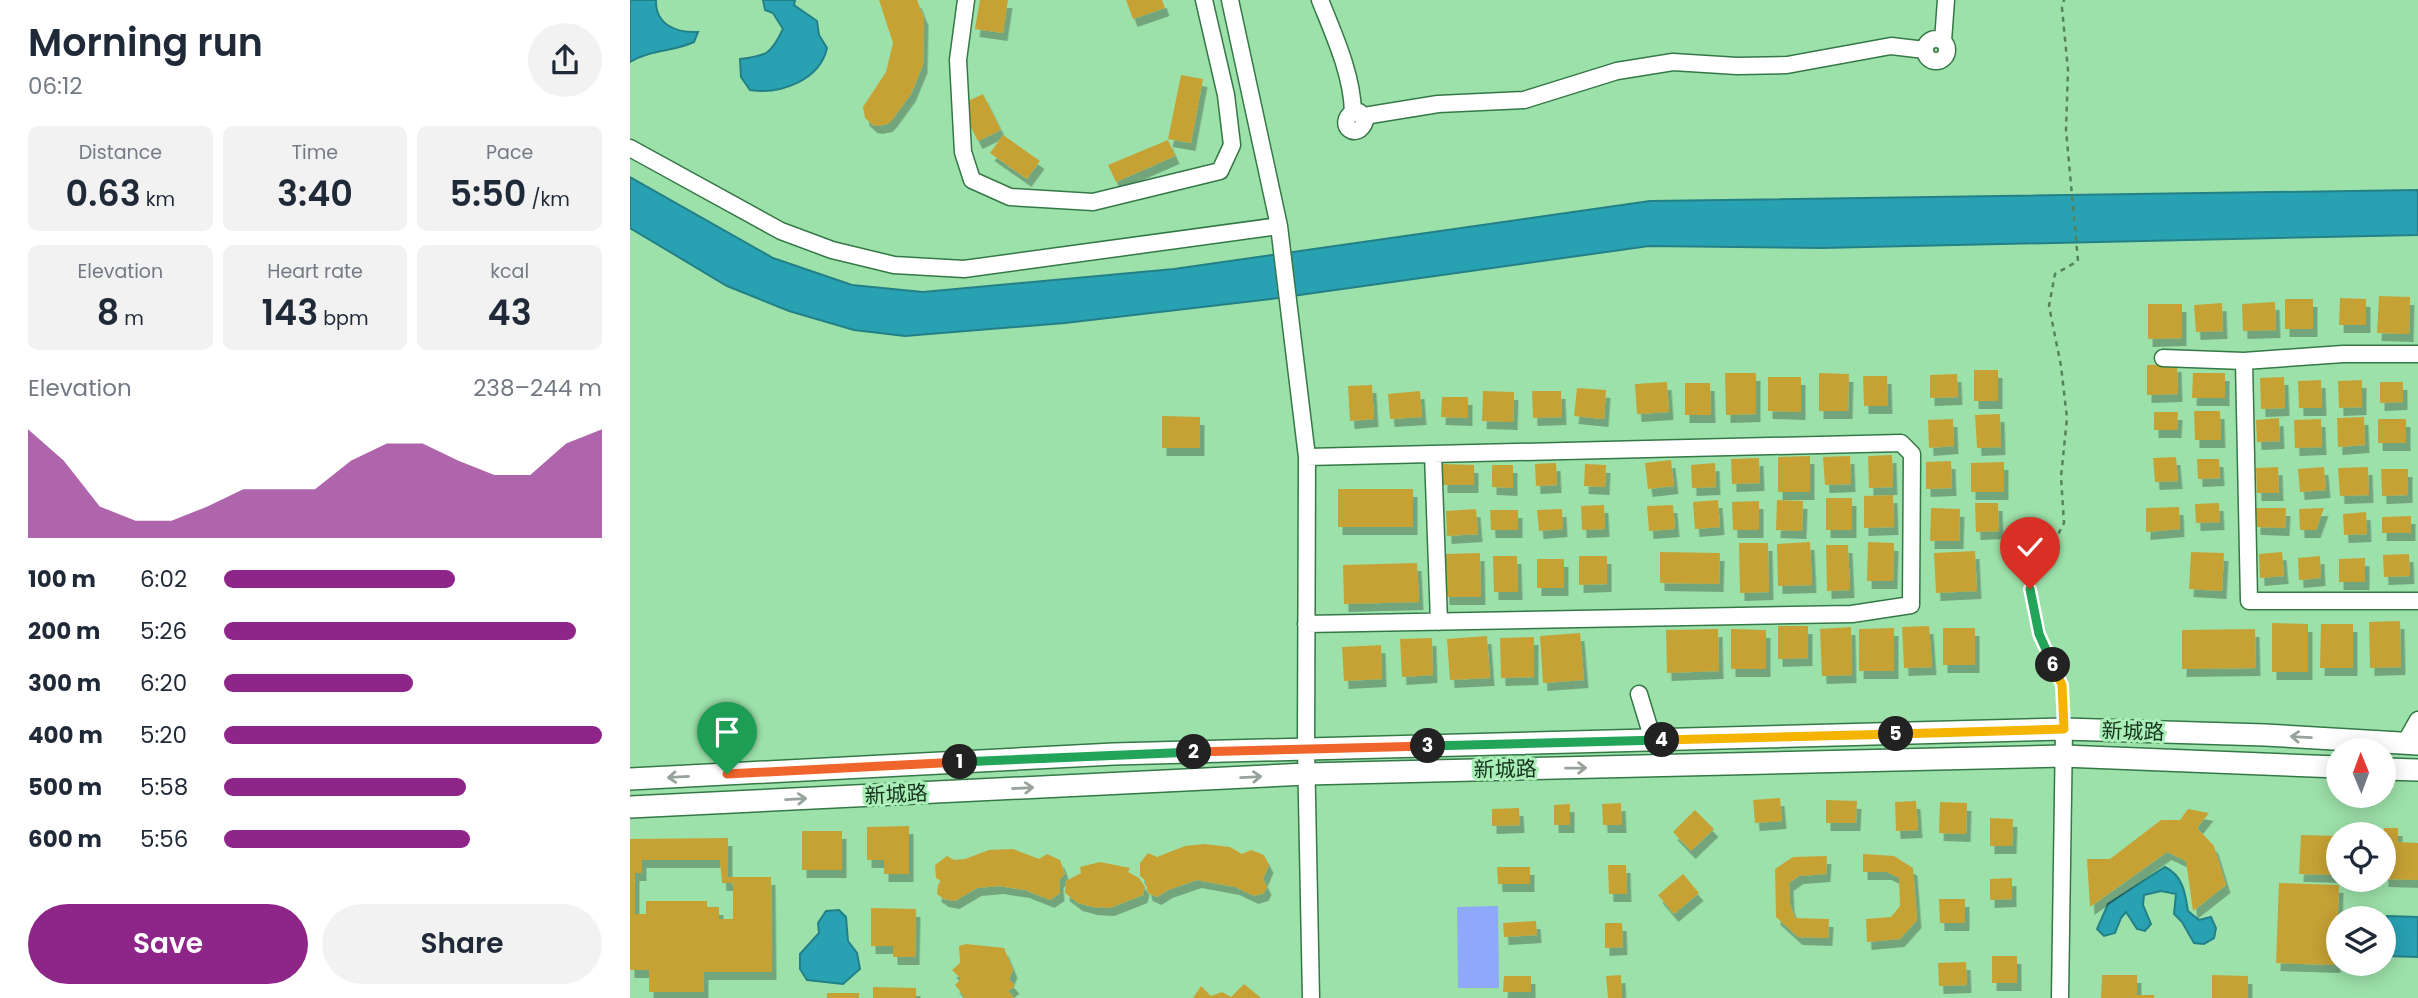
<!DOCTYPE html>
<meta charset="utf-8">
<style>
body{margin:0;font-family:Poppins,"Noto Sans SC",sans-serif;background:#f2f2f3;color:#1f2937;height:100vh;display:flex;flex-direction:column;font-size:26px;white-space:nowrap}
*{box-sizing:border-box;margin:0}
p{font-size:23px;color:#747a83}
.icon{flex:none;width:38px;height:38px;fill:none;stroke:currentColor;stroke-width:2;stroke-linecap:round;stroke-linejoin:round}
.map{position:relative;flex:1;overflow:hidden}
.drawer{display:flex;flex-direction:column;background:#fff;width:630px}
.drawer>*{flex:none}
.needle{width:46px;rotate:359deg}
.tools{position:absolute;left:1696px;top:738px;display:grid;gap:14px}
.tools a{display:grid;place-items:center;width:70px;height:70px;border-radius:50%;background:#fff;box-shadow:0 4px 18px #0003;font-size:35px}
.pin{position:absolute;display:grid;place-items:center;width:60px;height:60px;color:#fff;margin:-72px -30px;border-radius:50% 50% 50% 0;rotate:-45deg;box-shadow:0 0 7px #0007}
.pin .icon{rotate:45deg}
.km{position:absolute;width:35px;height:35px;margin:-18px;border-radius:50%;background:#222;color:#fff;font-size:19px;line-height:35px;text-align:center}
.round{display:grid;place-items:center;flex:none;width:74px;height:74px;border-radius:37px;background:#f2f2f3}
.overview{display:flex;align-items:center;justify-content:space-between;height:119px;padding:0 28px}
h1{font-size:38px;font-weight:600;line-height:52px}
.figures{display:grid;grid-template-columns:repeat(3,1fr);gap:10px;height:119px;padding:7px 28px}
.figures div{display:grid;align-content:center;border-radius:10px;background:#f2f2f3;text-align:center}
.figures b{font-size:35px;font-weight:600}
.figures small{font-size:19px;font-weight:400}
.figures p{font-size:19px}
.chart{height:196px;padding:14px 28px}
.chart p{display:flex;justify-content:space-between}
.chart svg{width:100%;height:126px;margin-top:7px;fill:#8e2589;opacity:.7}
.cta{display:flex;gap:14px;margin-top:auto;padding:14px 28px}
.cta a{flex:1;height:80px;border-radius:42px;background:#8e2589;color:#fff;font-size:28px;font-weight:600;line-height:80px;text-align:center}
.cta a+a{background:#f2f2f3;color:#1f2937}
ul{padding:0 28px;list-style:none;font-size:23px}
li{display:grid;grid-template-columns:112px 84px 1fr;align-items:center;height:52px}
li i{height:18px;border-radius:9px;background:#8e2589}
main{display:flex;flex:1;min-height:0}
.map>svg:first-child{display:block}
.green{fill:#8ea8fa}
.water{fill:#28a1b3;stroke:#238086;stroke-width:2}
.building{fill:#c6a235;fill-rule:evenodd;filter:url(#shadow)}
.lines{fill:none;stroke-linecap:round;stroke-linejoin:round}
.minor-casing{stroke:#357847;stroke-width:19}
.major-casing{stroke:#357847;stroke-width:24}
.path{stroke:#54825e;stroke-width:2.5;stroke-dasharray:5 5;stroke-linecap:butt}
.minor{stroke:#fff;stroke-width:16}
.major{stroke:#fff;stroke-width:21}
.oneway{stroke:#97a39a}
.split-1-casing{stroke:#fff;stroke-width:14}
.split-2-casing{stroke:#fff;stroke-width:14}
.split-3-casing{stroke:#fff;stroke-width:14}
.split-4-casing{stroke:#fff;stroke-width:14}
.split-5-casing{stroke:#fff;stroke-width:14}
.split-6-casing{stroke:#fff;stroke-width:14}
.split-7-casing{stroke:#fff;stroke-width:14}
.split-1{stroke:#f0652b;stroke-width:9}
.split-2{stroke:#22a559;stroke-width:9}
.split-3{stroke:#f0652b;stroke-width:9}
.split-4{stroke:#22a559;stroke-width:9}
.split-5{stroke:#f5b400;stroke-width:9}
.split-6{stroke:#f5b400;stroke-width:9}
.split-7{stroke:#22a559;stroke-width:9}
.labels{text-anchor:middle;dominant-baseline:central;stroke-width:6;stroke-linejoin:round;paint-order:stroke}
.street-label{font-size:21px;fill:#17331e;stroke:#a9efb7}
</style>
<main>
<section class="drawer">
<div class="overview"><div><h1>Morning run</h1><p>06:12</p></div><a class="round"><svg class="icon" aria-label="share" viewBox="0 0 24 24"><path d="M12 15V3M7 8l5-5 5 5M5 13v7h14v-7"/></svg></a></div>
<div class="figures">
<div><p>Distance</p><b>0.63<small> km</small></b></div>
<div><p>Time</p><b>3:40</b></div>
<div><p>Pace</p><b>5:50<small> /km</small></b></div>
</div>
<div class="figures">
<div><p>Elevation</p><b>8<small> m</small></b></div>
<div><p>Heart rate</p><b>143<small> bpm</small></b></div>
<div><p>kcal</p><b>43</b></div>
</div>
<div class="chart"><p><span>Elevation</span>238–244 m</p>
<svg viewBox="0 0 160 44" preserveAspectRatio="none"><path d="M0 44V6L10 17L20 33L30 38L40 38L50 33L60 27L70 27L80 27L90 17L100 11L110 11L120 17L130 22L140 22L150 11L160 6V44z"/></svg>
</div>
<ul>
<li><b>100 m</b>6:02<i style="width:61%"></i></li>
<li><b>200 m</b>5:26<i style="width:93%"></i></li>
<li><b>300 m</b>6:20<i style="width:50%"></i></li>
<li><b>400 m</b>5:20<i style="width:100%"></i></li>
<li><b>500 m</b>5:58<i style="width:64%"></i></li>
<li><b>600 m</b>5:56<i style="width:65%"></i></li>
</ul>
<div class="cta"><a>Save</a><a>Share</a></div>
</section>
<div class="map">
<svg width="1788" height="998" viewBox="0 0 1788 998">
<defs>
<filter id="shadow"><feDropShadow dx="4.5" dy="8" stdDeviation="0" flood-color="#0004"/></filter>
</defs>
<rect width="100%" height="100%" fill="#9de1aa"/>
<path class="green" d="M868,906L869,988H828L827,907Z"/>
<path class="water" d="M0,0H26C25,25 47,33 68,32L64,42C43,52 22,49 0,62Z
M133,0H165L164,5L187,21L189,35L197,48C190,80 150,95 120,90L111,77L110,59C137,56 141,54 153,29L143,13L135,10Z
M0,177L143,258L222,285L293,292L544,269L1020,201L1788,190V235L1191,248L1019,246L641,299L435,323L275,336L224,330L159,311L97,286L0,228Z
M1535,867C1553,876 1555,892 1558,911L1569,920L1581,917L1586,928L1584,938L1574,944L1564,943L1552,922L1544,914L1546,894L1531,891L1514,895L1513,905L1521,924L1515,931L1507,929L1496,912L1491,918L1485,933L1474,936L1467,929L1478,904Z
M209,910L216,917L218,941L227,953L230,969L213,984L177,980L170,969V954L189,933L188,923L196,911Z
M1757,916L1788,917V957L1756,956Z"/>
<path class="building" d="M249,0H287L294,18L293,65L281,94L262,120L258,124L248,126L243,125L235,118L233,107L256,72L263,43Z
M350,0H378L373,33L345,29Z
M496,0H532L535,8L503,19Z
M551,75L573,79L561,143L538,139Z
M353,94L371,130L348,141L330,105Z
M373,135L410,161L397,179L360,153Z
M538,140L545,156L486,182L478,165Z
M1749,296L1780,297L1779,334L1747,333Z
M1710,298L1736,299V325H1709Z
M1655,299H1683V329H1655Z
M1645,302L1646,330L1613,331L1612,304Z
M1592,303L1593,331L1566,332L1564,305Z
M1518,304H1552V338L1518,339Z
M1547,364L1548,394L1517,395V365Z
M1344,370H1368V401H1344Z
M1095,373H1126V414L1096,415Z
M1189,373L1219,374L1218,411H1189Z
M1563,373H1595V398H1562Z
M1327,374L1328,397L1300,398V375Z
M1233,376H1257L1258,406H1234Z
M1138,377H1171V412L1138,411Z
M1654,377L1655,408L1631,409L1630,378Z
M1691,380L1692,408H1669L1668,381Z
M1732,380V407L1709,408L1708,381Z
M1037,382L1039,412L1007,414L1005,384Z
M1750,382H1773V402L1750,403Z
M1055,383H1080L1081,415H1055Z
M742,385L744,419L720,421L718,386Z
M947,388L976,390L974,419L944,416Z
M790,391L792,417L760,419L758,394Z
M853,391L884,392L883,422L852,421Z
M902,391H931L932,417L903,418Z
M812,397H838V418L811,417Z
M1564,411H1590L1591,440H1565Z
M1524,412H1548L1547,430H1524Z
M1370,414L1371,447L1347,448L1345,415Z
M532,416L570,417V448H532Z
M1734,417L1735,445L1708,447L1707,418Z
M1649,418L1650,441L1627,442L1626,420Z
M1323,419L1324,446L1299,448L1298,420Z
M1691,419L1692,447L1665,448L1664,420Z
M1748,419H1776V443H1748Z
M1262,455L1263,487L1239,488L1238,456Z
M1180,456V492H1148V457Z
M1220,456L1221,484L1195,485L1193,457Z
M1546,457L1548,481L1525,482L1523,458Z
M1129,458L1130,483L1102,484L1101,459Z
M1567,459H1589L1590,478L1568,479Z
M1041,460L1044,486L1018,489L1015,463Z
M1321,461L1322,488L1296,489V462Z
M1374,462V492H1341V463Z
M926,463L927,485L906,486L905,464Z
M1085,463L1086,487L1062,488L1061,465Z
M813,464L844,465V485H813Z
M955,464L976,465L975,487L954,486Z
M862,465H883V488L862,487Z
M1648,467L1649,493H1627L1626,468Z
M1694,467L1696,490L1670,492L1668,469Z
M1738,467L1739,495L1710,496L1708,468Z
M1751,469H1778V495L1752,496Z
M708,489H783V527H708Z
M1263,495L1264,527L1234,528V496Z
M1196,498H1222V530H1196Z
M1088,500L1090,527L1065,529L1063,502Z
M1147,500L1173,501L1172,531L1146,530Z
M1129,501V530H1103L1102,502Z
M1345,503H1368L1369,531L1346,532Z
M1589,503L1590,522L1566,523L1565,504Z
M974,505L975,529L952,530L951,506Z
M1043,505L1045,529L1019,531L1017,506Z
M1549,507L1550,529L1516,532V508Z
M1301,508L1330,509L1329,541H1300Z
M1626,508H1656L1655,528L1626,527Z
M1694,508L1686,530H1670L1669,509Z
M846,509L848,534L817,536L816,511Z
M932,509L933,529L909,531L907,510Z
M860,510H888V530H861Z
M1736,512L1737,534L1714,535L1713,514Z
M1781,516V533H1752V517Z
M1180,542L1182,585L1148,586L1147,544Z
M1238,542L1264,543L1263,581H1237Z
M1109,543H1138L1139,592L1110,593Z
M1196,545H1218L1220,590L1197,591Z
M1345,551L1347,591L1306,593L1304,553Z
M1030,552L1090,553L1089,584L1030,583Z
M1561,552L1594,553L1592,591L1559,589Z
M1652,552L1654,576L1630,578L1629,554Z
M850,553L851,597H815V554Z
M1779,554L1780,576L1754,577L1753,555Z
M863,556H887L888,592H864Z
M949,556H977V584L949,585Z
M1690,556L1691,578L1669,580L1668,558Z
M1735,558V582H1709V559Z
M907,559H934V588H907Z
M787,563L789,602L714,604L713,565Z
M1770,621L1771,667L1740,668L1739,622Z
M1642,623L1678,624V672H1642Z
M1691,624H1723V668H1690Z
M1148,626H1178V658L1148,659Z
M1299,626L1302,667L1274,668L1272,627Z
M1221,627L1222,675L1192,676L1190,629Z
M1264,628V671H1229V629Z
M1313,628H1345V665H1313Z
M1088,629L1089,671L1037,673L1036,630Z
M1101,629L1136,630V669H1101Z
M1625,629L1626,668L1552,669V630Z
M950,633L954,680L913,683L910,636Z
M857,636L860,678L820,680L817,639Z
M904,637V677L871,678L870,638Z
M802,638L803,675L772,677L770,639Z
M751,645L752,679L714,681L712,647Z
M1150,798L1152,821L1125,823L1123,800Z
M1196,800L1227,801L1226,823H1196Z
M1286,801L1288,830L1266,831L1265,802Z
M1310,802L1337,803L1336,834L1309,833Z
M991,803L992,825H973L972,804Z
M940,804V825H924V805Z
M889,808L890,825L862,826V809Z
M1558,809L1579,813L1567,828L1584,846L1596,885L1563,911L1556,861L1537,852L1460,907L1457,859H1480L1531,820H1550Z
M1065,810L1084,829L1061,851L1043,832Z
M1360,818L1383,819L1382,846H1360Z
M279,826V874H254V860H237V827Z
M1754,828H1768V842L1788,843V880L1754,879Z
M172,831H212V870H172Z
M1671,835L1708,836V875L1669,874Z
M98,838V877H141L142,972H74V992H19V970H0V839ZM12,860H90L92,883H103V919H89V907H77V901H16V914H5V873H12Z
M574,844L600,847L612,854L621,850L634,855L639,865L633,879L637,887L634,893L624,896L605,887L567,880L538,890L527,897L518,893L515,880L510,876V863L518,853L527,857L555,846Z
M383,849L409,859L417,854L430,860L435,874L429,880L430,893L420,900L395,890L369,886L347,888L325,901L314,899L307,894L308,885L311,881L306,878L305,865L317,856L324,860L335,859L359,850Z
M1233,854L1264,856L1283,868L1287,920L1270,939L1237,942L1236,919L1261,917L1270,906L1269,878L1257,872H1233Z
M1197,856L1196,874L1169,876L1159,883L1160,904L1165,918L1199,919L1198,938L1168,937L1146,917L1145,869L1163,857Z
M470,862L500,868L498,872L509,878L515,887L513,895L480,908L463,907L448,903L435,893L436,881L451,873L450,867Z
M978,865H996L997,894H979Z
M867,867H900V884H868Z
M1053,874L1069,893L1044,914L1028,895Z
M1382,878V899L1360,900V879Z
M1649,883L1709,885L1706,965L1646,963Z
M1309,899H1335V923H1310Z
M241,908L286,909L285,957H263V946H241Z
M906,921L907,935L874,937L873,923Z
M975,923H992L993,947L975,948Z
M336,944L374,948L383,970L379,979L385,986L378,991L384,998H332L334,996L325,985L331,979L322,970L330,963L329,946Z
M1362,956H1387V983H1362Z
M1336,962L1337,985L1309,986L1308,963Z
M991,975L992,998H978L976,976Z
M1472,975H1507V995H1524V998H1471Z
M1582,975L1618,976V998H1582Z
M874,976H901V992H873Z
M614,984L631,998H563L571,986L581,996L592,992L601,997Z
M243,987L286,988V998H243Z
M197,993H229V998H197Z"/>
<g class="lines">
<g class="minor-casing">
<path id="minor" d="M336,0L328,60L333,152L342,180L380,197L463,202L590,171L602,145L596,95L574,0
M600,0L649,226L677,457L676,749L681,998
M690,0C704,35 722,74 723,112C705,125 728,142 735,121L729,112H723
M1295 50a11 11 0 1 1 22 0a11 11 0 1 1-22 0Z
M1313,41L1316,0
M734,116L808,104L894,100L987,71L1043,62L1107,66L1157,65L1261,46L1295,50
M0,148L151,231L202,250L264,265L334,269L649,226
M1788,354H1713L1614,361L1619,601H1788
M1533,358L1614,361
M803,454L809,622
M676,624L1222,614L1281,605L1282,454L1271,443L677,457
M1009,694L1023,740
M1775,743L1788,720
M1430,998L1434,729"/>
</g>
<g class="major-casing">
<path id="major" d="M1754,769L1788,770
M0,779L484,754L1434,729L1635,735L1788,744
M0,807L677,774L1433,756L1708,767"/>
</g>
<path class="path" d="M1433,711L1432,685L1409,633L1400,589L1434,523L1431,477L1437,418L1431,366L1419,306L1425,274L1448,261L1436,130L1438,70L1432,8L1434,0"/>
<use href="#minor" class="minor"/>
<use href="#major" class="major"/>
</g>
<defs><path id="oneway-shaft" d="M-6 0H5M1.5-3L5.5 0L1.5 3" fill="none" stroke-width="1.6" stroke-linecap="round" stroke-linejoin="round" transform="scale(1.75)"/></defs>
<g class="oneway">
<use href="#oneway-shaft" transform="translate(1671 737) rotate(-177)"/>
<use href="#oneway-shaft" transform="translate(946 768) rotate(-1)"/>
<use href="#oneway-shaft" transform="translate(48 777) rotate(177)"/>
<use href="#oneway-shaft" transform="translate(621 777) rotate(-3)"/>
<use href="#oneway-shaft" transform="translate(393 788) rotate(-3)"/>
<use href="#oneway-shaft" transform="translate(166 799) rotate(-3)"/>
</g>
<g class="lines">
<g class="split-1-casing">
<path id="split-1" d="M97,774L330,762"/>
</g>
<g class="split-2-casing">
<path id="split-2" d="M330,762L564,752"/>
</g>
<g class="split-3-casing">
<path id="split-3" d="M564,752L798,746"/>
</g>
<g class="split-4-casing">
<path id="split-4" d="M798,746L1032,740"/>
</g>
<g class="split-5-casing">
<path id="split-5" d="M1032,740L1266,734"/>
</g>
<g class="split-6-casing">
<path id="split-6" d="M1266,734L1434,729L1432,685L1423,665"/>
</g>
<g class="split-7-casing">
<path id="split-7" d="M1400,589L1409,634L1423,665"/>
</g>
<use href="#split-1" class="split-1"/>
<use href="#split-2" class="split-2"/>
<use href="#split-3" class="split-3"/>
<use href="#split-4" class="split-4"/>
<use href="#split-5" class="split-5"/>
<use href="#split-6" class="split-6"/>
<use href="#split-7" class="split-7"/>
</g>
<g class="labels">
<g class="street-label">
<text transform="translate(1503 731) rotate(2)">新城路</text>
<text transform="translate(875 769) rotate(-1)">新城路</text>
<text transform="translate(266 794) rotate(-3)">新城路</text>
</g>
</g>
</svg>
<div class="tools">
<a><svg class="needle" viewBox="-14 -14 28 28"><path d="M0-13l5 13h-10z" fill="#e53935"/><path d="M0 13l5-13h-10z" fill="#747a83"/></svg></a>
<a><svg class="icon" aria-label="locate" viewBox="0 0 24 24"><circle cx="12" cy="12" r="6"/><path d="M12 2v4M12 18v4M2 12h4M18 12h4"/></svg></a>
<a><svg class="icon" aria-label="layers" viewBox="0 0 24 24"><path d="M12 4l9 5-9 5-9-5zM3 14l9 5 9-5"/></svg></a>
</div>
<div class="pin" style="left:97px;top:774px;background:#1e9e55"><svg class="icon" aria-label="arrive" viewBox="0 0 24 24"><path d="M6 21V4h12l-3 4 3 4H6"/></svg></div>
<div class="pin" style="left:1400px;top:589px;background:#d93025"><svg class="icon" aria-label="check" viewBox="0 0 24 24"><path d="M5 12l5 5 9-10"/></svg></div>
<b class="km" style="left:330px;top:762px">1</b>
<b class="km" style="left:564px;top:752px">2</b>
<b class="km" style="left:798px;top:746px">3</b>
<b class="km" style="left:1032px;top:740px">4</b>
<b class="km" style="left:1266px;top:734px">5</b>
<b class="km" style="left:1423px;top:665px">6</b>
</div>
</main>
